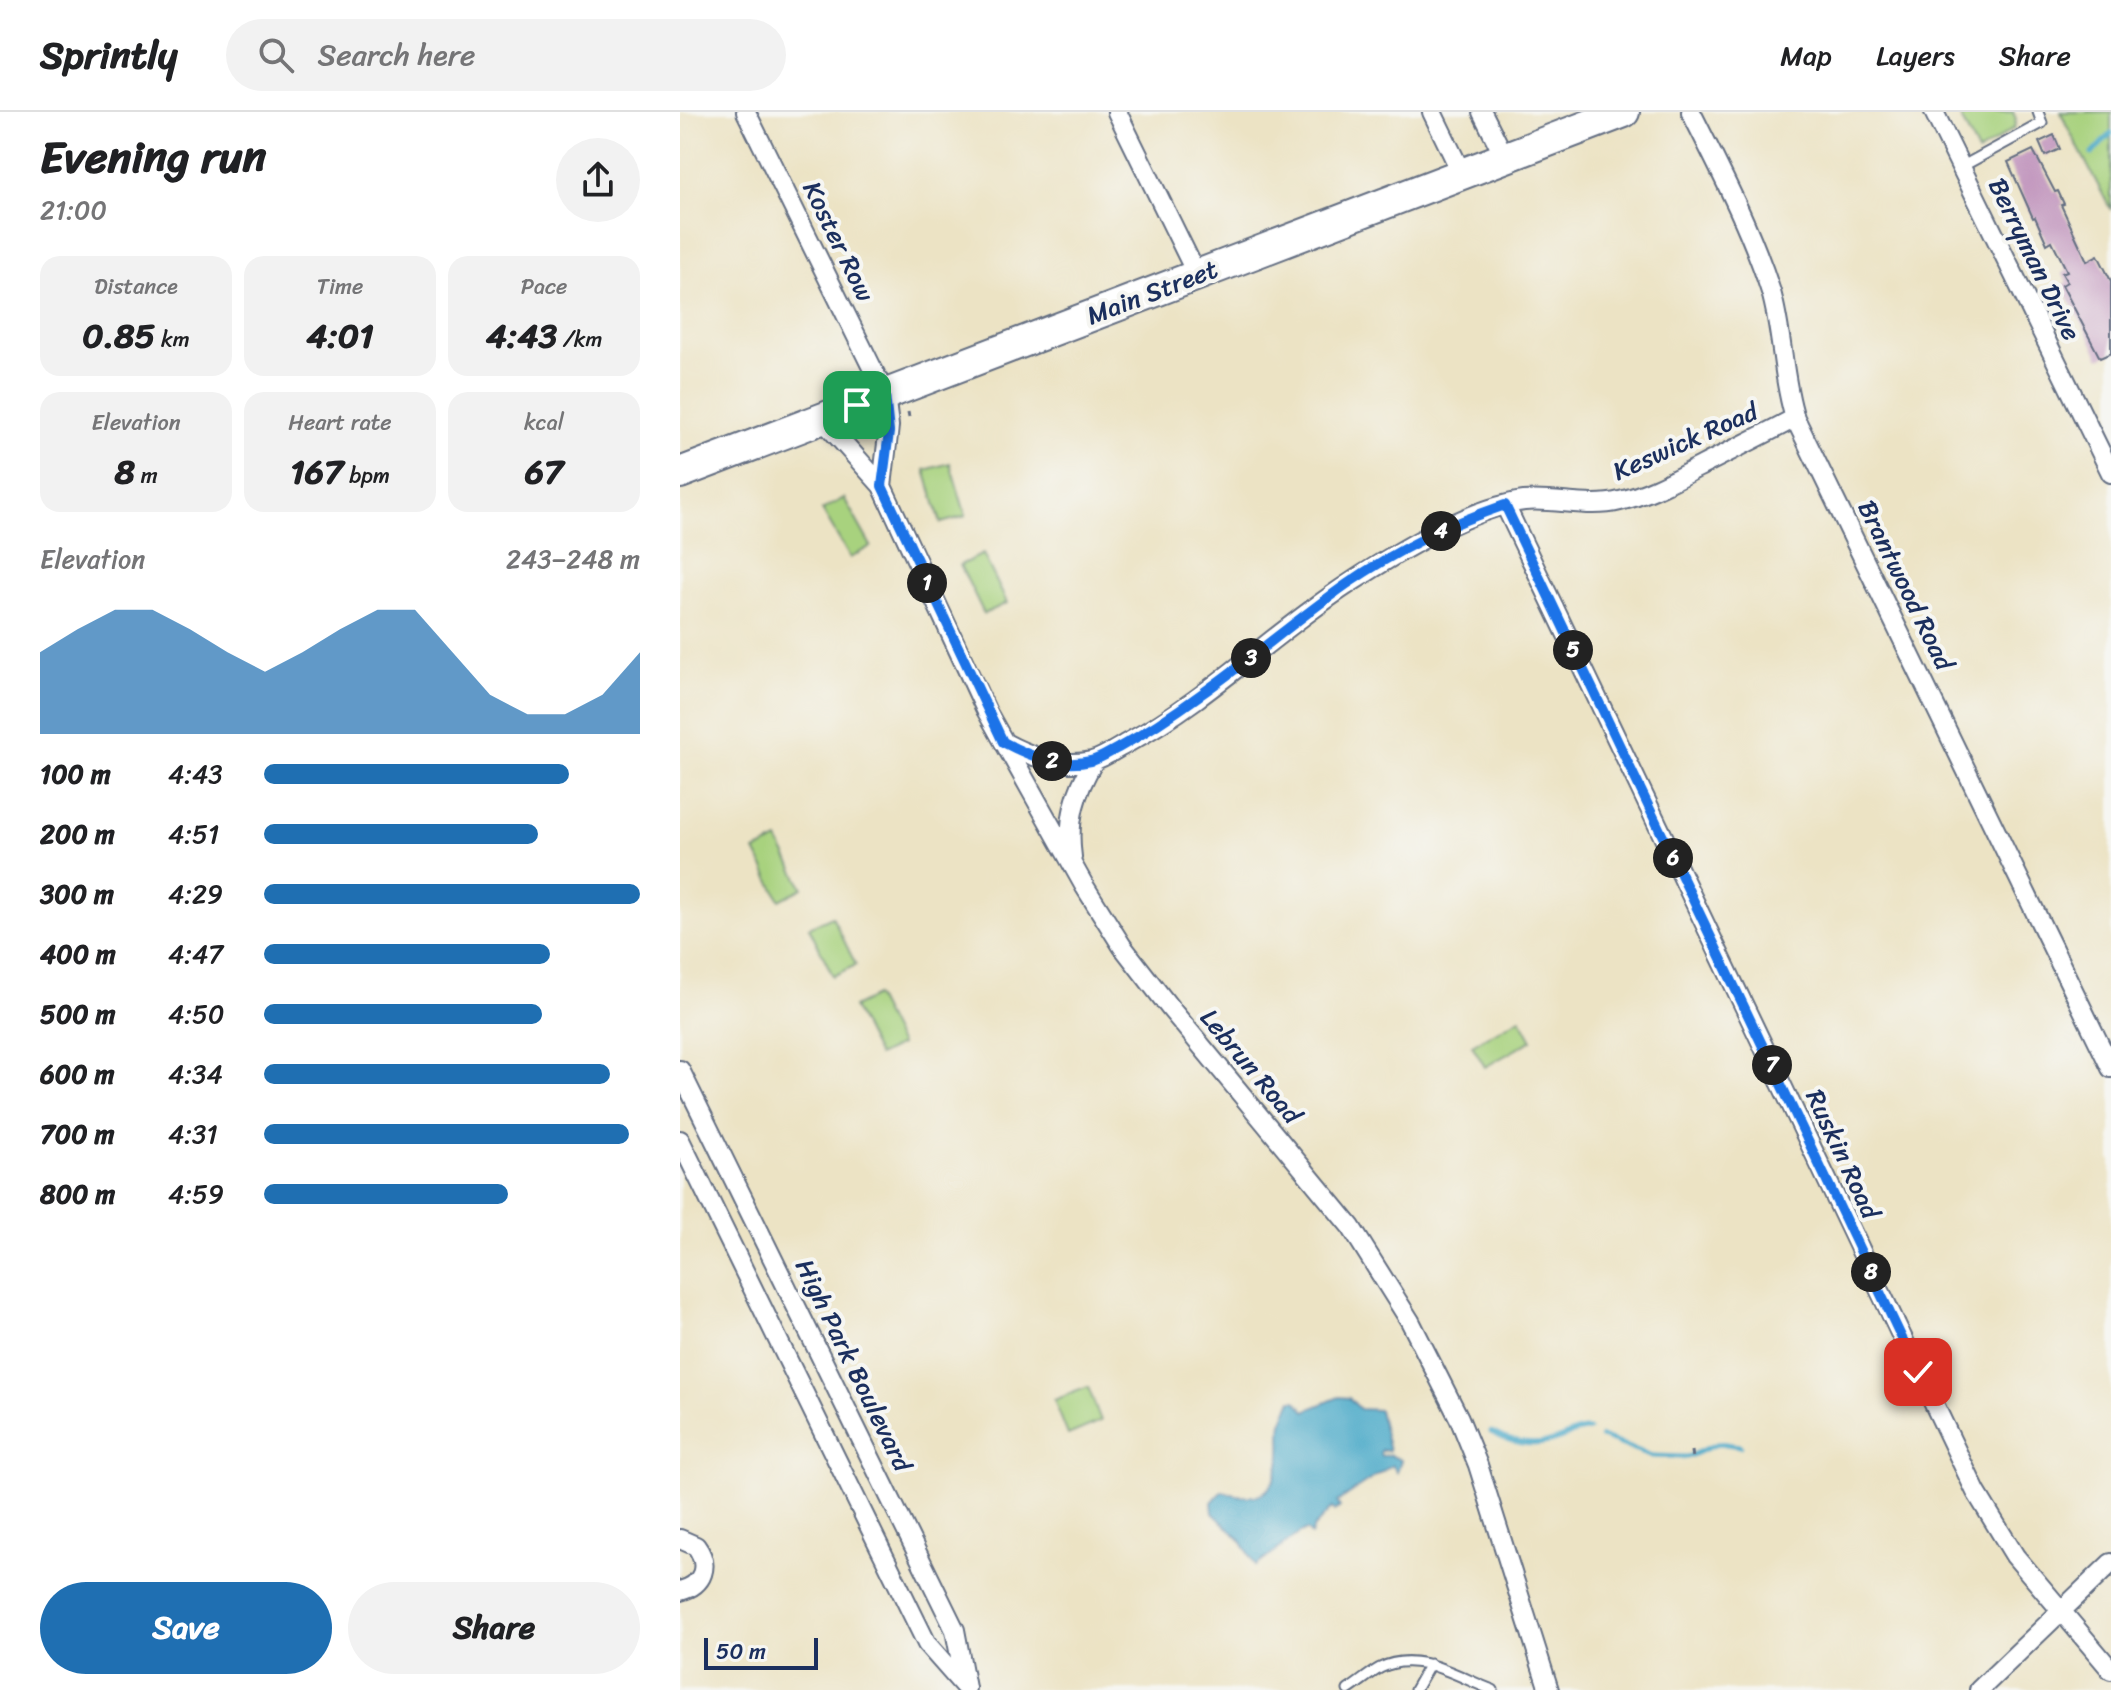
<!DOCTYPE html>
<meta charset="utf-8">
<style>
body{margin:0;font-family:Sriracha,sans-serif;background:#f2f2f2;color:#202124;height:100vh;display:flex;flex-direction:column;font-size:30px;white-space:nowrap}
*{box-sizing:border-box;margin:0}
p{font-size:26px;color:#757577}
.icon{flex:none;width:44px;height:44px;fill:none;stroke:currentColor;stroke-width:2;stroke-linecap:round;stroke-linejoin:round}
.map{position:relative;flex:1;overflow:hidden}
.sheet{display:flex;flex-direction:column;background:#fff;width:680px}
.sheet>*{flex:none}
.scale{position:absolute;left:24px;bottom:20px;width:114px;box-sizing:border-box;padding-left:8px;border:4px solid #1b2f5e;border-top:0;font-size:22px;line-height:28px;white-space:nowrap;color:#1b2f5e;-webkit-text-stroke:6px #f6f6f2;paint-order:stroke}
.pin{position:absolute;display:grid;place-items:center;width:68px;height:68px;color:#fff;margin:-34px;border-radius:16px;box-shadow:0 4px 12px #0006}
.km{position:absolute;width:40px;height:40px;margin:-20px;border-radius:50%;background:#222;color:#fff;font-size:22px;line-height:40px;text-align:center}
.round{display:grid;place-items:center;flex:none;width:84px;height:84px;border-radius:42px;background:#f2f2f2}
.summary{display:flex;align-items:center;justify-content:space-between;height:136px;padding:0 40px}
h1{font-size:44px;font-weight:700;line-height:60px}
.stats{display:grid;grid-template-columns:repeat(3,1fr);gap:12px;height:136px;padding:8px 40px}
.stats div{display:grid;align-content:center;border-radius:20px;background:#f2f2f2;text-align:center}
.stats b{font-size:34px;font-weight:700}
.stats small{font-size:22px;font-weight:400}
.stats p{font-size:22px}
.chart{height:224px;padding:16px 40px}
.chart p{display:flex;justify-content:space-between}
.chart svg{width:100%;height:144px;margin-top:8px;fill:#1f6fb2;opacity:.7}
.button{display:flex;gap:16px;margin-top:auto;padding:16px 40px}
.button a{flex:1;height:92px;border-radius:48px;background:#1f6fb2;color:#fff;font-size:32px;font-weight:700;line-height:92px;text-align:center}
.button a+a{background:#f2f2f2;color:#202124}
ul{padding:0 40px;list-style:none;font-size:26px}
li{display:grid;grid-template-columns:128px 96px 1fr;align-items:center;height:60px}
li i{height:20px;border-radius:10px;background:#1f6fb2}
header{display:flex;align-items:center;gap:48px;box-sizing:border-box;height:112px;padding:0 40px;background:#fff;border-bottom:2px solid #e0e0e0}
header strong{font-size:38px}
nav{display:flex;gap:44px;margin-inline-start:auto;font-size:28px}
.search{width:560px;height:72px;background:#f2f2f2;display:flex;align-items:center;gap:20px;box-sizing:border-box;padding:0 28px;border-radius:44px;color:#757577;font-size:30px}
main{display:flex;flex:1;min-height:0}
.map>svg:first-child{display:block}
.green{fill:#a8d27e;stroke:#62806e;stroke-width:2}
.water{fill:#49a9c8;stroke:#326c93;stroke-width:2}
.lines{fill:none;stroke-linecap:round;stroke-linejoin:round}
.stream{stroke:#49a9c8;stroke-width:5}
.building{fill:#c195bd}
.lane-casing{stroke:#646e82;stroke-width:13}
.street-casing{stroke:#646e82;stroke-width:22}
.primary-casing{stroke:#646e82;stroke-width:34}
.path{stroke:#646e82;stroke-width:3;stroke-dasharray:6 6;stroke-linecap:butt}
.lane{stroke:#fff;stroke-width:9}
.street{stroke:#fff;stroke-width:18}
.primary{stroke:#fff;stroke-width:30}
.route-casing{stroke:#fff;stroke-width:16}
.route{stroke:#1a73e8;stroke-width:10}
.labels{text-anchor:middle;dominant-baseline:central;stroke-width:8;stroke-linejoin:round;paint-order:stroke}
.street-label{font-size:26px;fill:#1b2f5e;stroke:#f6f6f2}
</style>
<header>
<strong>Sprintly</strong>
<div class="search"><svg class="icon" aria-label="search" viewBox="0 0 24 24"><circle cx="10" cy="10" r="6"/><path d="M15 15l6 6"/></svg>Search here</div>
<nav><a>Map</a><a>Layers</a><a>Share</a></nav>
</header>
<main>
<section class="sheet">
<div class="summary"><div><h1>Evening run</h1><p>21:00</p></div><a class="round"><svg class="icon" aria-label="share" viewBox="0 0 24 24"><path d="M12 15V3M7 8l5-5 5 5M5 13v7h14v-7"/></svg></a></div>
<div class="stats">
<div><p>Distance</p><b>0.85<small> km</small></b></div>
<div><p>Time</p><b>4:01</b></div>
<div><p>Pace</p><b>4:43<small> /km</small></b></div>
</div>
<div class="stats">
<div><p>Elevation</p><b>8<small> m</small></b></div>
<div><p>Heart rate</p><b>167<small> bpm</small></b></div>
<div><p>kcal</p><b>67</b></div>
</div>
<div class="chart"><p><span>Elevation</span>243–248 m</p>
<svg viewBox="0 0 160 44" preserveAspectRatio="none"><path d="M0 44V19L10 12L20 6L30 6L40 12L50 19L60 25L70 19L80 12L90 6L100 6L110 19L120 32L130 38L140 38L150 32L160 19V44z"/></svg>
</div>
<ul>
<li><b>100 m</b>4:43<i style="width:81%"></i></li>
<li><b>200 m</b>4:51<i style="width:73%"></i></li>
<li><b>300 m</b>4:29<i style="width:100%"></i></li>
<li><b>400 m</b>4:47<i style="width:76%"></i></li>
<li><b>500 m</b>4:50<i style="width:74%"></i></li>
<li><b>600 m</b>4:34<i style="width:92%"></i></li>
<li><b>700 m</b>4:31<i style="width:97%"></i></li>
<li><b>800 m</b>4:59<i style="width:65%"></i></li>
</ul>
<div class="button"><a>Save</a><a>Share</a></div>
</section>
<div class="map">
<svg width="1431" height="1578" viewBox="0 0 1431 1578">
<rect width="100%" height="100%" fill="#f6f6f2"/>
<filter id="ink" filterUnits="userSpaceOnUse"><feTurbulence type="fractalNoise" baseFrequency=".0125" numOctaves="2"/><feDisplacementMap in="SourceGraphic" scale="16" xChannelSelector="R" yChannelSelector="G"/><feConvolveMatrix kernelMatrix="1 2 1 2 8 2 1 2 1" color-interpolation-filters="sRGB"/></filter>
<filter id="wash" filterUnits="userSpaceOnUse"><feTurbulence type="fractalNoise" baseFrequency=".006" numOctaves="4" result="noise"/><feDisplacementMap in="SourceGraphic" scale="32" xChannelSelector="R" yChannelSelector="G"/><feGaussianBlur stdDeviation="1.8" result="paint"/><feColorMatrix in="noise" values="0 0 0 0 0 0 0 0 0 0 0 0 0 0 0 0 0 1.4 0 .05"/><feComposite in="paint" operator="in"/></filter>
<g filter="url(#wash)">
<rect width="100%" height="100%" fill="#ece3c4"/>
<path class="green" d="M1278,0H1333L1336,7L1334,16L1298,41Z
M1381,0H1431V98L1386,12Z
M270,351L286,404L261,411L245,358Z
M164,386L191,434L170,446L142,398Z
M303,442L327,491L304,502L280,453Z
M98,728L123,776L100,788L75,739Z
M152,804L176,853L153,864L129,815Z
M195,884L220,933L198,944L173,895Z
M840,906L852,928L805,955L792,933Z
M408,1275L421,1309L388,1323L374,1288Z"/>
<path class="water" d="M659,1285L669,1286L680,1297L699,1298L709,1339L702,1338L700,1341L701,1344L710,1343L721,1348L717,1360L712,1353L657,1390L660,1395L655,1399L652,1396L634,1415L631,1423L627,1418L620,1421L576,1454L560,1427L533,1401L532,1390L542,1379C580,1392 595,1383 601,1342C602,1332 600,1321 602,1311C605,1303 609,1295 612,1288H616L625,1299Z"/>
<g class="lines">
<path class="stream" d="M1412,42L1431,21
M811,1320C833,1332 855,1336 879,1327C890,1323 895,1318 908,1318
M921,1325L972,1344L1007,1345L1039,1331L1060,1334"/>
</g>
<g id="blocks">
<path class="building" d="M1374,23L1380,37L1365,44L1359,30Z
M1353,38L1375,80L1378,79L1384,92L1381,93L1407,149L1418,143L1431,169V241L1420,246L1382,173L1387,170L1382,161L1387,159L1372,129L1367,132L1355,105L1353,106L1328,50Z"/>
</g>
</g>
<g filter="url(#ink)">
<use href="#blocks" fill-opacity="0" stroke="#646e82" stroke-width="2"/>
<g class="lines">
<g class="lane-casing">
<path id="lane" d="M1281,55L1362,11L1358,0
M668,1578C679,1571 689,1562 700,1556C738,1537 777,1565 813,1578
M735,1578L750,1552"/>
</g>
<g class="street-casing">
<path id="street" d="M66,0L205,282L209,314L202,374
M437,0L517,163
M752,0L782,62
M802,0L825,46
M1011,0C1040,58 1071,117 1091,180C1103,221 1102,266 1115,306L1431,956
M1254,0L1431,361
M142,307L202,374L306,598L405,775L442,834L490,896L671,1115L730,1209L779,1306L798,1353L869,1578
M825,393L1296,1380L1335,1444L1431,1558
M325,631C351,645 381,656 412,649C424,646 438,636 449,630C529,587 594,520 670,471C716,441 789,396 844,389C876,386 909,397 940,389C970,382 997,366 1023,353C1054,337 1085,322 1115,306
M392,745C387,708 395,680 414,649
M0,958L275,1518L286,1576
M0,1028L247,1532L284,1574
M0,1427L16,1434C30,1453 24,1473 0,1479
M1299,1578L1431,1451"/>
</g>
<g class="primary-casing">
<path id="primary" d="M0,361L944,0"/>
</g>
<path class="path" d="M228,300L229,305
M1012,1339L1013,1347"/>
<use href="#lane" class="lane"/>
<use href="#street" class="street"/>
<use href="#primary" class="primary"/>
</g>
</g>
<g class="lines" filter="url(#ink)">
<g class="route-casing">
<path id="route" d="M177,293L205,282L209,320L202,374L323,630C351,645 380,656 411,649C420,647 430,640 438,636C467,620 494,602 520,583C570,548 617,507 667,472C715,439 769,412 825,393L1238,1260"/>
</g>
<use href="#route" class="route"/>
</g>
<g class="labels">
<g class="street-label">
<text transform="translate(159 129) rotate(64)">Koster Row</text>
<text transform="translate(1355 147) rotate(64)">Berryman Drive</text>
<text transform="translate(472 180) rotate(-21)">Main Street</text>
<text transform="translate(1005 329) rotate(-24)">Keswick Road</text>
<text transform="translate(1226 473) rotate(64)">Brantwood Road</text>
<text transform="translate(571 954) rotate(50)">Lebrun Road</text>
<text transform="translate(1163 1042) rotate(65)">Ruskin Road</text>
<text transform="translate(174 1253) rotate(64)">High Park Boulevard</text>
</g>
</g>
</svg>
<div class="scale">50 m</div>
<div class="pin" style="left:177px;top:293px;background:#1e9e55"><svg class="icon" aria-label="arrive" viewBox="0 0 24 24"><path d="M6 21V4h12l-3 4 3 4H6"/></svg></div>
<div class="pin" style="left:1238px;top:1260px;background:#d93025"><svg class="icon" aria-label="check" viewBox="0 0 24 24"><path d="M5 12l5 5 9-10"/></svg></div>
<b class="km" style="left:247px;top:471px">1</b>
<b class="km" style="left:372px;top:649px">2</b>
<b class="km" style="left:571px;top:546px">3</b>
<b class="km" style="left:761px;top:419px">4</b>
<b class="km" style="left:893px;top:538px">5</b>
<b class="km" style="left:993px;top:746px">6</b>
<b class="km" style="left:1092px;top:953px">7</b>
<b class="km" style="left:1191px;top:1160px">8</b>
</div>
</main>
